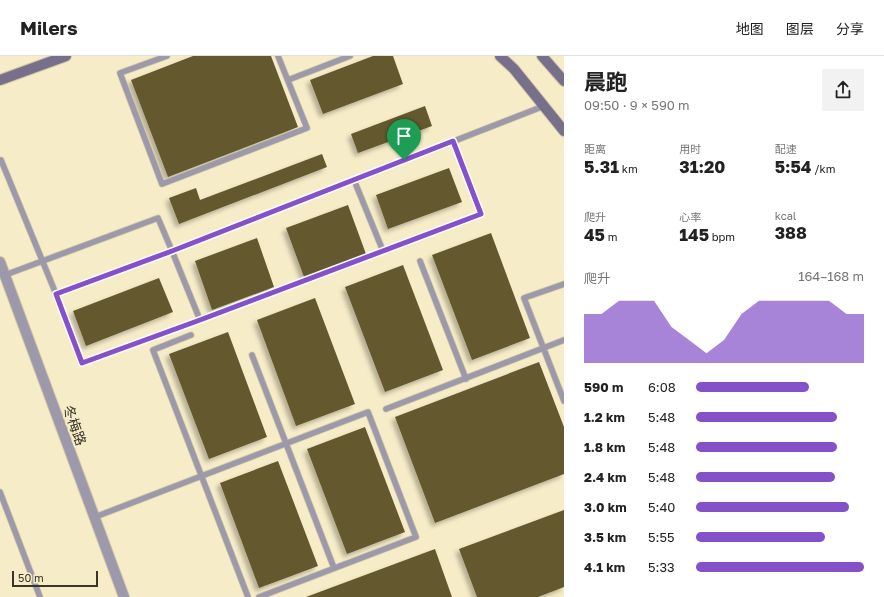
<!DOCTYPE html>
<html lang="zh">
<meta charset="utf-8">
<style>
body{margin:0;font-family:"Golos Text","Noto Sans SC",sans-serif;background:#f2f2f2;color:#222;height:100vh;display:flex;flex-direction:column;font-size:15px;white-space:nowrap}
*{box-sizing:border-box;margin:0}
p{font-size:13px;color:#767676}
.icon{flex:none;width:22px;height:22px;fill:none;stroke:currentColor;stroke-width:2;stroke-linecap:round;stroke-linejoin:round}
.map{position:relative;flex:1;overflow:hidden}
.panel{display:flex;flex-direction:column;background:#fff;width:320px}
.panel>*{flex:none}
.scale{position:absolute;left:12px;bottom:10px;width:86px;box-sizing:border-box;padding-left:4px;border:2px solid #393527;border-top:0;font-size:11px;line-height:14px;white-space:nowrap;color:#393527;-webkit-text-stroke:3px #f6ecc8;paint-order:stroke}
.pin{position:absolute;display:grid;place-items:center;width:34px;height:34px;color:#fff;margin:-41px -17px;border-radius:50% 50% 50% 0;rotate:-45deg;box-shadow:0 0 4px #0007}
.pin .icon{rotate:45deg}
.round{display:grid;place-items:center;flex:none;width:42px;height:42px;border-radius:0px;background:#f2f2f2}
.overview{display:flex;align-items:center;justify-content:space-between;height:68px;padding:0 20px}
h1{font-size:22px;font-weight:700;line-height:30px}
.metrics{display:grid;grid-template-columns:repeat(3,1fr);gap:6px;height:68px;padding:4px 20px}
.metrics div{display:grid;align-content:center}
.metrics b{font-size:17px;font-weight:700}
.metrics small{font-size:11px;font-weight:400}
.metrics p{font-size:11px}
.chart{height:112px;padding:8px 20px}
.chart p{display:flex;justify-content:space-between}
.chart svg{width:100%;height:72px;margin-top:4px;fill:#8451c9;opacity:.7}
ul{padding:0 20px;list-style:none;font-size:13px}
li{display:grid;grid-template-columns:64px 48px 1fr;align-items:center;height:30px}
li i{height:10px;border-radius:5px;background:#8451c9}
header{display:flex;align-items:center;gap:24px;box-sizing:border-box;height:56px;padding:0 20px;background:#fff;border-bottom:1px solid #e0e0e0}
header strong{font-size:19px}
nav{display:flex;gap:22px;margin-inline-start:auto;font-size:14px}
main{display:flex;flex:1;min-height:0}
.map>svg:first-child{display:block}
.building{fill:#64582d;filter:url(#shadow)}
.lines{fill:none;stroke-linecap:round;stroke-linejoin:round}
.service-casing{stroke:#d0c7a8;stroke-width:7}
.tertiary-casing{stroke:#d0c7a8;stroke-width:12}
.secondary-casing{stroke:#d0c7a8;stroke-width:12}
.service{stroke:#9e98ab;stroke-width:5.5}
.tertiary{stroke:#9e98ab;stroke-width:10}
.secondary{stroke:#786f8b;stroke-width:10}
.route-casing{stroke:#fff;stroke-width:8}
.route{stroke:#8451c9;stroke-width:5}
.labels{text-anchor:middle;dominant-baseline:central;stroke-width:4;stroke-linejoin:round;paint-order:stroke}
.street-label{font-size:14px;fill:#393527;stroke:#f6ecc8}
</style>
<header>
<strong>Milers</strong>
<nav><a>地图</a><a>图层</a><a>分享</a></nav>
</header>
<main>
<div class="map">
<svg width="564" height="541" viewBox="0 0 564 541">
<defs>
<filter id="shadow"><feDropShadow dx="-3.5" dy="3.5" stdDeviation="2" flood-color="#0004"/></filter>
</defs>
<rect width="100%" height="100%" fill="#f6ecc8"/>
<path class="building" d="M193,0H271L298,71L168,121L131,24Z
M373,0H393L403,28L323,58L310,24Z
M425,50L432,70L358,97L351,78Z
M322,98L327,111L179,168L169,142L196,132L200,144Z
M449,112L462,146L388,173L376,139Z
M348,149L366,198L304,221L286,172Z
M491,177L530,282L472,304L432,199Z
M257,182L274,231L212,254L195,205Z
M403,209L443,314L385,336L345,231Z
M159,222L173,256L86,290L73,255Z
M315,242L355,348L296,370L257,264Z
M228,276L267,381L209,403L169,298Z
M539,306L564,371V418L435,467L395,361Z
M365,371L405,476L347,498L307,393Z
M278,405L318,510L259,532L220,427Z
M564,454V531L538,541H477L459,493Z
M435,493L452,541H306Z"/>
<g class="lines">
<g class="service-casing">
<path id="service" d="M167,0L120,17L162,128L307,72L278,0
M288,24L350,0
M1,104L56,238L172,195L200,264L481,158L453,85
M354,124L383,195
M420,205L466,323
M5,219L158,162L172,195L544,50
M564,228L524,242L564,345
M56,238L82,307L200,264
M191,279L153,294L248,541
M252,299L334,512
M386,353L564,284
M0,436L40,541
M95,461L368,356L416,481L259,541"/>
</g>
<g class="tertiary-casing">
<path id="tertiary" d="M0,206L124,541"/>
</g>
<g class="secondary-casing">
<path id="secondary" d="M500,0L514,13L564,75
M542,0L564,25
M0,24L66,0"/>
</g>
<use href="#service" class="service"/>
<use href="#tertiary" class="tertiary"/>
<use href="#secondary" class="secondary"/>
</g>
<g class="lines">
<g class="route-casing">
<path id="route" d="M453,85L481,158L200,264L82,307L56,238L172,195Z"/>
</g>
<use href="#route" class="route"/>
</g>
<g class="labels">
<g class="street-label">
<text transform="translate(75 369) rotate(70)">冬梅路</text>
</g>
</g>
</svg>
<div class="scale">50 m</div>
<div class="pin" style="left:404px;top:104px;background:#1e9e55"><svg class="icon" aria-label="arrive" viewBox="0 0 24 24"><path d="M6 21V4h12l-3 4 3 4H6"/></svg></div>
</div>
<section class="panel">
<div class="overview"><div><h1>晨跑</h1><p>09:50 · 9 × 590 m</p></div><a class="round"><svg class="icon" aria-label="share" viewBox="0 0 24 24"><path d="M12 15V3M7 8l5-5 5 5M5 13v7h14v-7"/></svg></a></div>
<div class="metrics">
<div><p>距离</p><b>5.31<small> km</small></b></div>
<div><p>用时</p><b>31:20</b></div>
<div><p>配速</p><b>5:54<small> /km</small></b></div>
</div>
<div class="metrics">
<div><p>爬升</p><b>45<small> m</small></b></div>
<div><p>心率</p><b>145<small> bpm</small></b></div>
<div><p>kcal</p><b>388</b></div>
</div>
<div class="chart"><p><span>爬升</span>164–168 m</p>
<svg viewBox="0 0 160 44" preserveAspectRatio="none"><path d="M0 44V14L10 14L20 6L30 6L40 6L50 22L60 30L70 38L80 30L90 14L100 6L110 6L120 6L130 6L140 6L150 14L160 14V44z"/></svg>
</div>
<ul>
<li><b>590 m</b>6:08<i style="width:67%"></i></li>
<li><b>1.2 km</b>5:48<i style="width:84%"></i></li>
<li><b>1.8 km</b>5:48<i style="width:84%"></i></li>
<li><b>2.4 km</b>5:48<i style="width:83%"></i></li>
<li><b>3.0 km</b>5:40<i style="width:91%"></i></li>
<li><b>3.5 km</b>5:55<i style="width:77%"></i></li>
<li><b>4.1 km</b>5:33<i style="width:100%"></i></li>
</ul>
</section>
</main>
